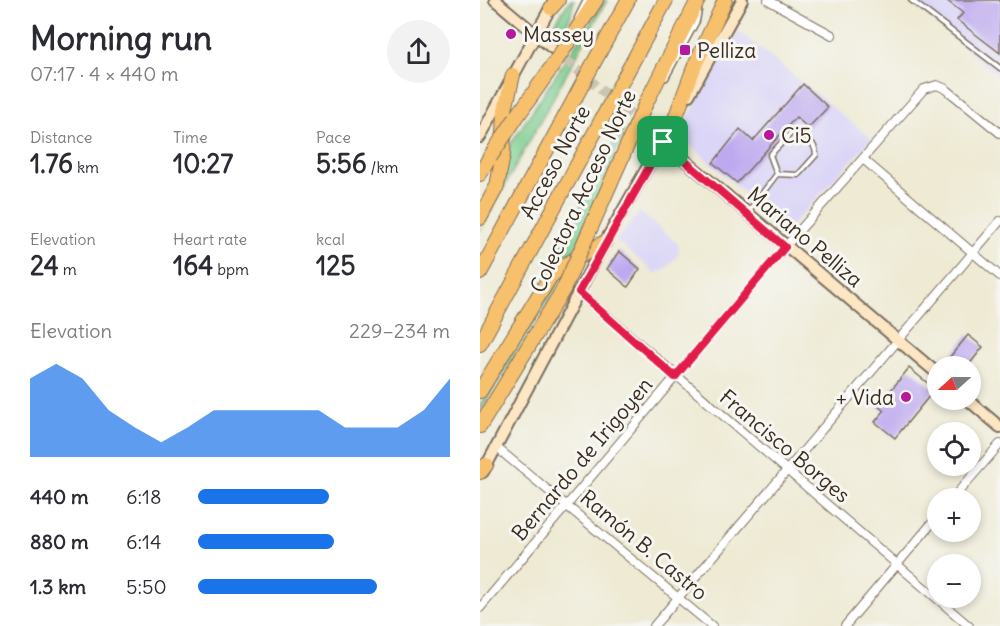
<!DOCTYPE html>
<meta charset="utf-8">
<style>
body{margin:0;font-family:Delius,sans-serif;background:#f2f2f3;color:#2b2b33;height:100vh;display:flex;flex-direction:column;font-size:22px;white-space:nowrap}
*{box-sizing:border-box;margin:0}
p{font-size:20px;color:#7c7c81}
.icon{flex:none;width:33px;height:33px;fill:none;stroke:currentColor;stroke-width:2;stroke-linecap:round;stroke-linejoin:round}
.map{position:relative;flex:1;overflow:hidden}
.panel{display:flex;flex-direction:column;background:#fff;width:480px}
.panel>*{flex:none}
.needle{width:39px;rotate:249deg}
.controls{position:absolute;left:447px;top:356px;display:grid;gap:12px}
.controls a{display:grid;place-items:center;width:54px;height:54px;border-radius:50%;background:#fff;box-shadow:0 3px 9px #0003;font-size:30px}
.pin{position:absolute;display:grid;place-items:center;width:51px;height:51px;color:#fff;margin:-26px;border-radius:12px;box-shadow:0 3px 9px #0006}
.round{display:grid;place-items:center;flex:none;width:63px;height:63px;border-radius:32px;background:#f2f2f3}
.headline{display:flex;align-items:center;justify-content:space-between;height:102px;padding:0 30px}
h1{font-size:33px;font-weight:700;line-height:45px}
.metrics{display:grid;grid-template-columns:repeat(3,1fr);gap:9px;height:102px;padding:6px 30px}
.metrics div{display:grid;align-content:center}
.metrics b{font-size:26px;font-weight:700}
.metrics small{font-size:16px;font-weight:400}
.metrics p{font-size:16px}
.chart{height:168px;padding:12px 30px}
.chart p{display:flex;justify-content:space-between}
.chart svg{width:100%;height:108px;margin-top:6px;fill:#1a73e8;opacity:.7}
ul{padding:0 30px;list-style:none;font-size:20px}
li{display:grid;grid-template-columns:96px 72px 1fr;align-items:center;height:45px}
li i{height:15px;border-radius:8px;background:#1a73e8}
main{display:flex;flex:1;min-height:0}
.map>svg:first-child{display:block}
.built{fill:#dbd6f7}
.green{fill:#7cce90;stroke:#5c7c57;stroke-width:1.5}
.building{fill:#bda9ef}
.lines{fill:none;stroke-linecap:round;stroke-linejoin:round}
.secondary-tunnel{stroke:#cac4b0;stroke-width:10;stroke-dasharray:10 5;stroke-linecap:butt}
.lane-casing{stroke:#7a6d5e;stroke-width:7}
.street-casing{stroke:#7a6d5e;stroke-width:10}
.secondary-casing{stroke:#7a6d5e;stroke-width:14}
.highway-casing{stroke:#7a6d5e;stroke-width:16}
.lane{stroke:#fff;stroke-width:4}
.street{stroke:#fff;stroke-width:8}
.secondary{stroke:#fce6c4;stroke-width:10}
.highway{stroke:#f7c06c;stroke-width:14}
.highway-bridge-casing{stroke:#7a6d5e;stroke-width:16;stroke-linecap:butt}
.highway-bridge{stroke:#f7c06c;stroke-width:14}
.route-casing{stroke:#fff;stroke-width:12}
.route{stroke:#e11d48;stroke-width:8}
.poi-dot{fill:#b5179e;stroke:#f6f6f2;stroke-width:2}
.labels{text-anchor:middle;dominant-baseline:central;stroke-width:6;stroke-linejoin:round;paint-order:stroke}
.poi-label{font-size:21px;fill:#3b2a1e;stroke:#f6f6f2;text-anchor:start}
.street-label{font-size:21px;fill:#3b2a1e;stroke:#f6f6f2}
</style>
<main>
<section class="panel">
<div class="headline"><div><h1>Morning run</h1><p>07:17 · 4 × 440 m</p></div><a class="round"><svg class="icon" aria-label="share" viewBox="0 0 24 24"><path d="M12 15V3M7 8l5-5 5 5M5 13v7h14v-7"/></svg></a></div>
<div class="metrics">
<div><p>Distance</p><b>1.76<small> km</small></b></div>
<div><p>Time</p><b>10:27</b></div>
<div><p>Pace</p><b>5:56<small> /km</small></b></div>
</div>
<div class="metrics">
<div><p>Elevation</p><b>24<small> m</small></b></div>
<div><p>Heart rate</p><b>164<small> bpm</small></b></div>
<div><p>kcal</p><b>125</b></div>
</div>
<div class="chart"><p><span>Elevation</span>229–234 m</p>
<svg viewBox="0 0 160 44" preserveAspectRatio="none"><path d="M0 44V12L10 6L20 12L30 25L40 32L50 38L60 32L70 25L80 25L90 25L100 25L110 25L120 32L130 32L140 32L150 25L160 12V44z"/></svg>
</div>
<ul>
<li><b>440 m</b>6:18<i style="width:52%"></i></li>
<li><b>880 m</b>6:14<i style="width:54%"></i></li>
<li><b>1.3 km</b>5:50<i style="width:71%"></i></li>
</ul>
</section>
<div class="map">
<svg width="520" height="626" viewBox="0 0 520 626">
<rect width="100%" height="100%" fill="#f6f6f2"/>
<filter id="ink" filterUnits="userSpaceOnUse"><feTurbulence type="fractalNoise" baseFrequency=".0167" numOctaves="2"/><feDisplacementMap in="SourceGraphic" scale="12" xChannelSelector="R" yChannelSelector="G"/><feConvolveMatrix kernelMatrix="1 2 1 2 8 2 1 2 1" color-interpolation-filters="sRGB"/></filter>
<filter id="wash" filterUnits="userSpaceOnUse"><feTurbulence type="fractalNoise" baseFrequency=".008" numOctaves="4" result="noise"/><feDisplacementMap in="SourceGraphic" scale="24" xChannelSelector="R" yChannelSelector="G"/><feGaussianBlur stdDeviation="1.35" result="paint"/><feColorMatrix in="noise" values="0 0 0 0 0 0 0 0 0 0 0 0 0 0 0 0 0 1.4 0 .05"/><feComposite in="paint" operator="in"/></filter>
<g filter="url(#wash)">
<rect width="100%" height="100%" fill="#eeead4"/>
<path class="built" d="M429,0H520V78Z
M257,30L392,139L307,230L203,139L200,132Z
M160,212L198,244L199,254L185,270L175,273L136,240Z"/>
<path class="green" d="M90,0H94L90,18L76,42L70,31Z
M125,0H127L0,231L22,183L30,145Z
M141,128L144,133L97,247L69,267Z
M86,270L0,412V405L73,283Z"/>
<g id="blocks">
<path class="building" d="M466,0H520V53L477,20L483,13Z
M323,84L348,107L328,128L316,117L257,183L233,163L260,129L273,141Z
M139,251L160,269L148,287L127,269Z
M488,335L503,347L488,366H479L469,358Z
M429,368L455,389L415,438L395,422L404,411L398,406Z"/>
</g>
</g>
<g filter="url(#ink)">
<use href="#blocks" fill-opacity="0" stroke="#7a6d5e" stroke-width="1.5"/>
<g class="lines">
<path class="secondary-tunnel" d="M74,50L168,129"/>
<g class="lane-casing">
<path id="lane" d="M431,0L520,68
M97,18L106,0
M186,78L217,21L219,10
M312,132C323,132 336,143 336,155L318,175L297,174L290,155Z
M268,212L297,174"/>
</g>
<g class="street-casing">
<path id="street" d="M288,0L352,35
M383,159L520,276
M99,292L489,626
M17,448L232,626
M473,498L520,444
M0,608L305,247L444,89L457,85L466,89L520,133
M174,626L520,221
M365,626L458,516"/>
</g>
<g class="secondary-casing">
<path id="secondary" d="M15,0L72,48
M209,95L262,0
M168,129L458,374
M0,137L73,3
M487,399L520,427
M3,472L125,242L195,119"/>
</g>
<g class="highway-casing">
<path id="highway" d="M71,8L78,0
M85,47L116,0
M112,66L148,0
M140,85L186,0
M166,103L218,0
M36,118L69,71
M193,124L215,65L245,0
M0,174L10,157
M0,218L17,186L23,155L25,110L33,75
M0,273L95,98
M0,344L122,119
M0,391L70,277L80,268L125,242
M0,426L84,288
M0,472L6,465"/>
</g>
<use href="#lane" class="lane"/>
<use href="#street" class="street"/>
<use href="#secondary" class="secondary"/>
<use href="#highway" class="highway"/>
<g class="highway-bridge-casing">
<path id="highway-bridge" d="M69,71L85,47
M95,98L112,66
M122,119L140,85
M10,157L36,118
M84,288L166,103"/>
</g>
<use href="#highway-bridge" class="highway-bridge"/>
</g>
</g>
<g class="lines" filter="url(#ink)">
<g class="route-casing">
<path id="route" d="M183,142L305,247L195,377L99,292Z"/>
</g>
<use href="#route" class="route"/>
</g>
<g class="poi-dot">
<circle cx="31" cy="34" r="6"/>
<rect x="199" y="44" width="12" height="12" rx="3"/>
<circle cx="289" cy="135" r="6"/>
<circle cx="426" cy="397" r="6"/>
</g>
<g class="labels">
<g class="poi-label">
<text x="43" y="34">Massey</text>
<text x="217" y="50">Pelliza</text>
<text x="301" y="135">Ci5</text>
<text x="414" y="397" text-anchor="end">+ Vida</text>
</g>
<g class="street-label">
<text transform="translate(75 162) rotate(-62)">Acceso Norte</text>
<text transform="translate(103 191) rotate(-65)">Colectora Acceso Norte</text>
<text transform="translate(325 237) rotate(40)">Mariano Pelliza</text>
<text transform="translate(305 446) rotate(40)">Francisco Borges</text>
<text transform="translate(102 459) rotate(-50)">Bernardo de Irigoyen</text>
<text transform="translate(164 545) rotate(40)">Ramón B. Castro</text>
</g>
</g>
</svg>
<div class="controls">
<a><svg class="needle" viewBox="-14 -14 28 28"><path d="M0-13l5 13h-10z" fill="#e53935"/><path d="M0 13l5-13h-10z" fill="#7c7c81"/></svg></a>
<a><svg class="icon" aria-label="locate" viewBox="0 0 24 24"><circle cx="12" cy="12" r="6"/><path d="M12 2v4M12 18v4M2 12h4M18 12h4"/></svg></a>
<a>+</a>
<a>−</a>
</div>
<div class="pin" style="left:183px;top:142px;background:#1e9e55"><svg class="icon" aria-label="arrive" viewBox="0 0 24 24"><path d="M6 21V4h12l-3 4 3 4H6"/></svg></div>
</div>
</main>
